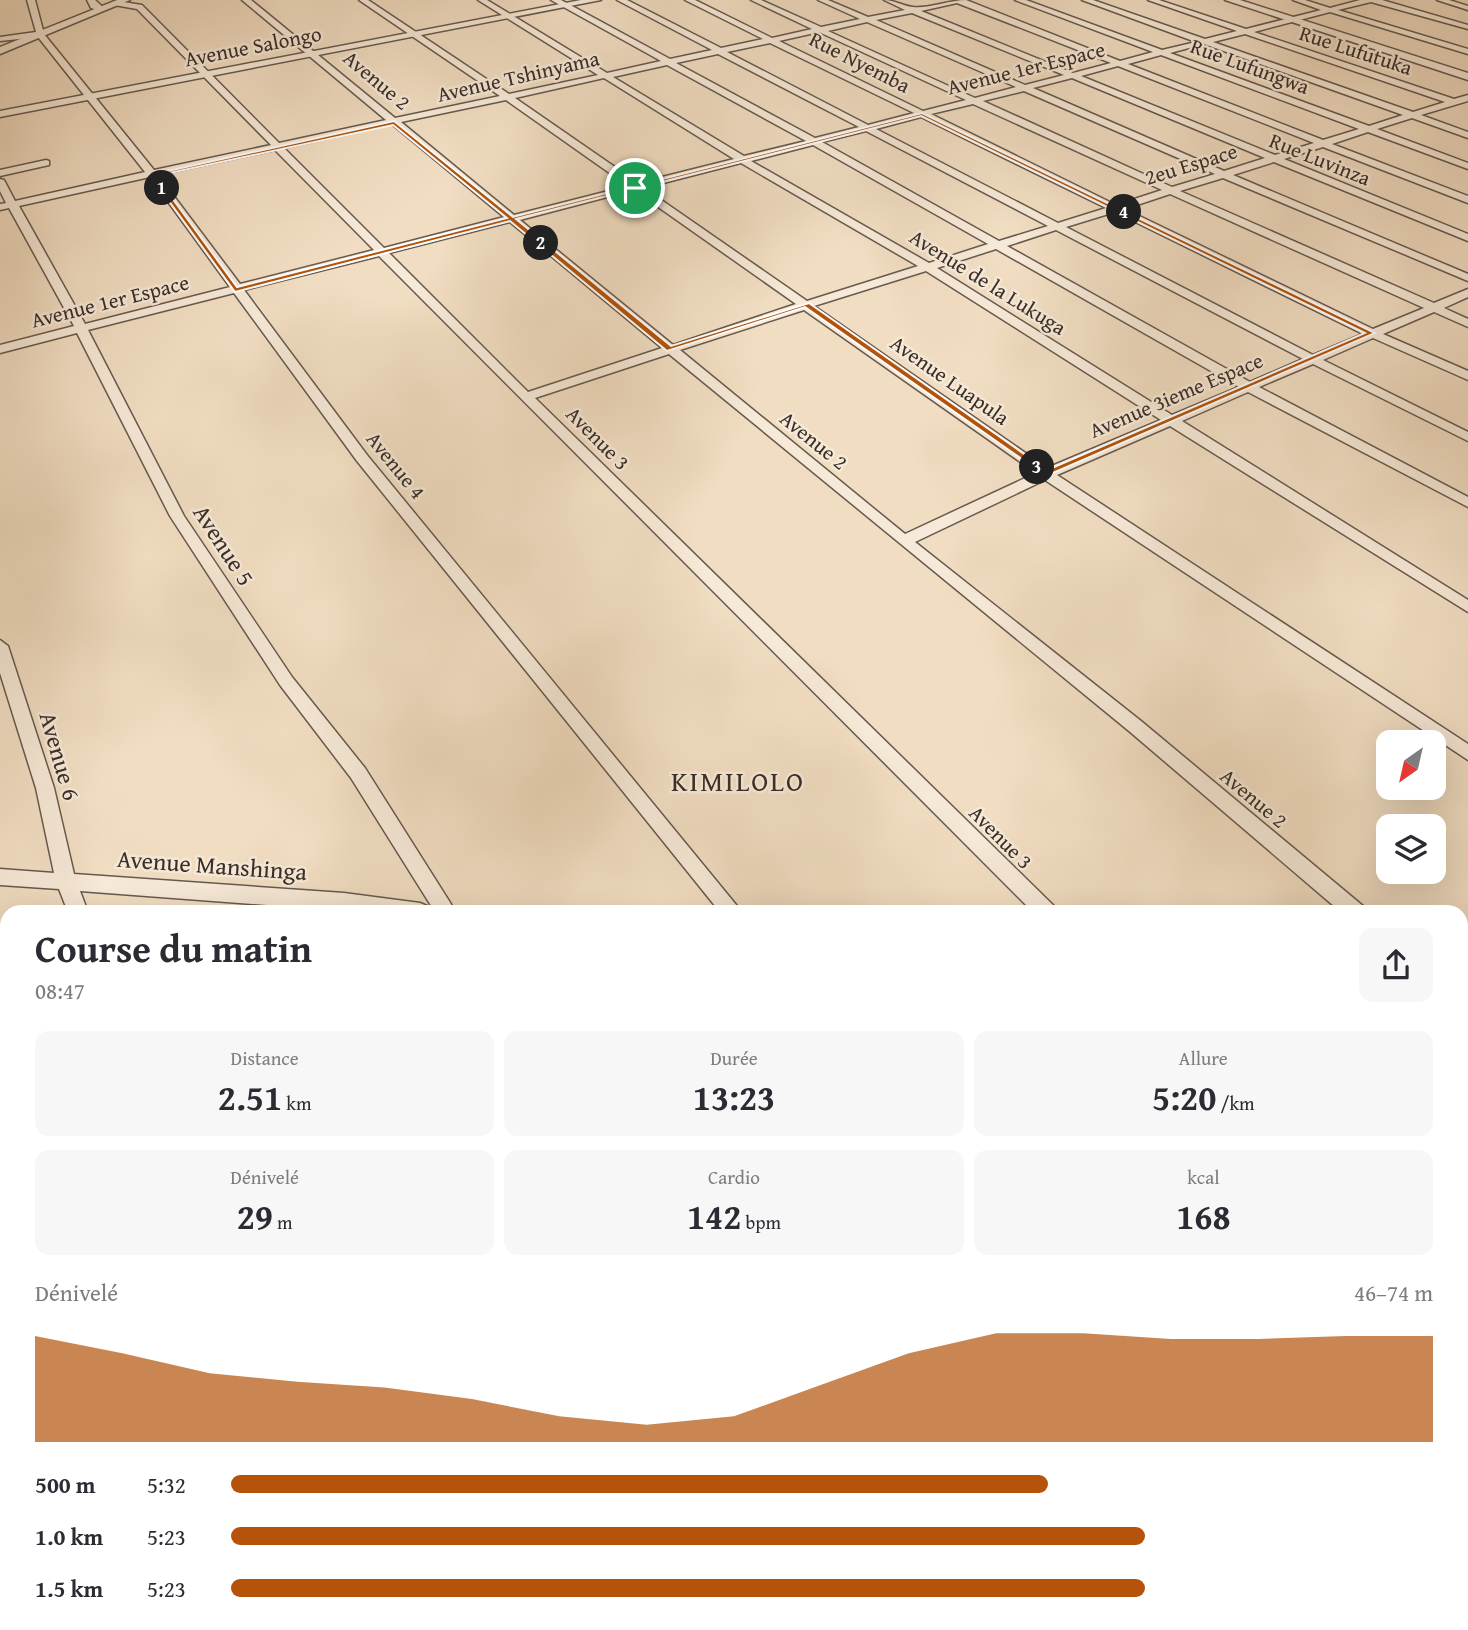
<!DOCTYPE html>
<html lang="fr">
<meta charset="utf-8">
<style>
body{margin:0;font-family:"Gentium Book Plus",serif;background:#f7f7f7;color:#2b2b33;height:100vh;display:flex;flex-direction:column;font-size:26px;white-space:nowrap}
*{box-sizing:border-box;margin:0}
p{font-size:23px;color:#7c7c81}
.icon{flex:none;width:38px;height:38px;fill:none;stroke:currentColor;stroke-width:2;stroke-linecap:round;stroke-linejoin:round}
.map{position:relative;flex:1;overflow:hidden}
.drawer{position:absolute;left:0px;top:905px;width:1468px;height:726px;display:flex;flex-direction:column;background:#fff;border-radius:21px 21px 0 0;box-shadow:0 7px 28px #0002}
.drawer>*{flex:none}
.needle{width:46px;rotate:214deg}
.fabs{position:absolute;left:1376px;top:730px;display:grid;gap:14px}
.fabs a{display:grid;place-items:center;width:70px;height:70px;border-radius:14px;background:#fff;box-shadow:0 7px 28px #0002;font-size:35px}
.pin{position:absolute;display:grid;place-items:center;width:60px;height:60px;color:#fff;margin:-30px;border:4px solid #fff;border-radius:50%;box-shadow:0 2px 7px #0007}
.km{position:absolute;width:35px;height:35px;margin:-18px;border-radius:50%;background:#222;color:#fff;font-size:19px;line-height:35px;text-align:center}
.round{display:grid;place-items:center;flex:none;width:74px;height:74px;border-radius:14px;background:#f7f7f7}
.headline{display:flex;align-items:center;justify-content:space-between;height:119px;padding:0 35px}
h1{font-size:38px;font-weight:600;line-height:52px}
.metrics{display:grid;grid-template-columns:repeat(3,1fr);gap:10px;height:119px;padding:7px 35px}
.metrics div{display:grid;align-content:center;border-radius:14px;background:#f7f7f7;text-align:center}
.metrics b{font-size:35px;font-weight:600}
.metrics small{font-size:19px;font-weight:400}
.metrics p{font-size:19px}
.chart{height:196px;padding:14px 35px}
.chart p{display:flex;justify-content:space-between}
.chart svg{width:100%;height:126px;margin-top:7px;fill:#b45309;opacity:.7}
ul{padding:0 35px;list-style:none;font-size:23px}
li{display:grid;grid-template-columns:112px 84px 1fr;align-items:center;height:52px}
li i{height:18px;border-radius:9px;background:#b45309}
.map>svg:first-child{display:block}
.lines{fill:none;stroke-linecap:round;stroke-linejoin:round}
.minor-casing{stroke:#67594e;stroke-width:3}
.tertiary-casing{stroke:#67594e;stroke-width:3}
.minor{fill:#f6e9d7;fill-rule:evenodd}
.tertiary{fill:#f6e9d7;fill-rule:evenodd}
.route{fill:#b45309;stroke:#fff;stroke-width:2;fill-rule:evenodd}
.labels{text-anchor:middle;dominant-baseline:central;stroke-width:5;stroke-linejoin:round;paint-order:stroke}
.far-street-label{font-size:21px;fill:#392d28;stroke:#f6e9d7}
.street-label{font-size:24px;fill:#392d28;stroke:#f6e9d7}
.quarter-label{font-size:28px;letter-spacing:2px;fill:#392d28;stroke:#f6e9d7}
</style>
<div class="map">
<svg width="1468" height="1630" viewBox="0 0 1468 1630">
<rect width="100%" height="100%" fill="#f1ddc2"/>
<filter id="stains"><feTurbulence type="fractalNoise" baseFrequency=".00286" numOctaves="4"/><feColorMatrix values="0 0 0 0 .2 0 0 0 0 .09 0 0 0 0 .02 0 0 0 .5 -.17"/></filter>
<radialGradient id="worn" r=".72"><stop offset=".6" stop-color="#630" stop-opacity="0"/><stop offset="1" stop-color="#630" stop-opacity=".3"/></radialGradient>
<g class="lines">
<g class="minor-casing">
<path id="minor" d="M27,0H35L44,34L154,170L271,145L137,9L114,5L117,1L142,5L279,143L386,120L242,0H251L395,118L500,96L359,0H368L509,94L598,75L478,0H487L607,73L661,61L551,0H561L670,59L712,50L617,0H627L721,48L763,39L685,0H695L772,38L812,29L751,0H761L821,27L860,19L818,0H828L868,17L905,10L884,0C895,0 902,6 913,7C927,9 950,0 966,0L1120,61L1153,52L1015,0H1026L1162,50L1196,42L1082,0H1093L1205,39L1237,31L1148,0H1159L1246,29L1321,10L1293,0H1305L1330,8L1360,0H1382L1468,25V29L1371,2L1338,10L1468,49V54L1330,12L1254,32L1454,99L1468,95V101L1421,115L1468,132V138L1412,118L1377,129L1468,163V169L1368,132L1332,144L1468,196V203L1323,147L1284,159L1468,234V241L1274,162L1233,175L1468,274V281L1223,178L1180,191L1434,303L1468,289V297L1444,308L1468,319V327L1434,312L1383,334L1468,371V380L1373,338L1323,360L1468,432V441L1313,364L1259,387L1468,497V507L1248,392L1182,421L1468,600V612L1170,426L1057,475L1468,744V760L1045,480L915,542L1141,721L1363,906L1366,912H1341L1129,731L669,354L535,398L1054,906L1057,912H1033L379,256L244,290L367,455L742,912H720L357,461L234,293L88,330L184,516L292,677L365,768L456,912H435L351,778L280,685L170,516L77,333L0,353V345L74,326L9,208L0,210V204L6,203L0,191V179L4,180L15,201L145,172L38,37L0,41V37L36,32ZM957,3L1111,63L1073,73L921,11ZM912,13L1064,75L1025,85L876,20ZM867,22L1016,87L975,98L828,31ZM819,32L966,100L923,111L779,41ZM1245,34L1445,102L1413,112L1213,42ZM770,43L914,113L868,125L727,52ZM1204,44L1403,115L1369,126L1170,53ZM718,54L859,127L815,138L676,63ZM1161,55L1359,129L1323,140L1128,64ZM667,65L806,141L744,156L613,77ZM1118,66L1314,143L1275,155L1081,76ZM604,78L734,159L638,183L515,98ZM1072,78L1265,158L1224,171L1033,88ZM1024,91L1215,174L1172,187L983,101ZM506,100L628,186L514,215L401,122ZM973,104L1162,190L1116,205L931,114ZM921,117L1106,208L1058,223L876,129ZM392,124L504,217L384,248L284,148ZM866,131L1048,226L999,241L822,142ZM813,145L988,244L929,263L751,161ZM275,150L374,250L240,284L158,175ZM741,163L918,266L807,301L644,188ZM150,177L230,287L85,324L19,206ZM634,190L796,304L673,345L520,220ZM1170,194L1424,308L1373,329L1125,209ZM1115,212L1363,334L1313,355L1066,227ZM510,222L662,348L528,392L389,253ZM1056,230L1303,359L1250,382L1007,246ZM996,249L1239,387L1172,415L937,268ZM926,271L1161,420L1047,468L814,306ZM804,310L1036,473L905,534L680,350Z
M87,0H95L105,9L101,11L91,8Z
M1437,0H1449L1468,6V10Z
M46,160L49,161V165L0,176V170Z
M0,640L8,646L54,788L74,874L344,893L420,903L427,906L430,912H359L80,891L88,912H68L59,889L0,885V869L54,873L36,788L0,673Z
M7,982V1002L0,1005V985Z
M1461,987H1468V1007H1461Z
M1461,1182L1468,1185V1217L1461,1215Z
M1461,1466L1468,1468V1504L1461,1501Z
M245,1624H275L277,1630H245Z
M519,1624H564L562,1630H516Z
M771,1624H801L804,1630H772Z
M1011,1624H1042L1045,1630H1013Z
M1265,1624H1296L1299,1630H1267Z"/>
</g>
<g class="tertiary-casing">
<path id="tertiary" d="M117,0H130L0,54V47Z
M581,0H601L0,117V111Z
M1225,0H1240L1468,73V80Z"/>
</g>
<use href="#minor" class="minor"/>
<use href="#tertiary" class="tertiary"/>
</g>
<path class="route" d="M922,113L1375,333L1046,476L805,307L667,351L510,221L235,292L150,175L394,121L513,217ZM921,116L1365,333L1047,470L809,303L671,346L516,219ZM393,125L507,218L237,287L156,176Z"/>
<g class="labels">
<g class="far-street-label">
<text transform="translate(253 46) rotate(-11)">Avenue Salongo</text>
<text transform="translate(1356 50) rotate(18)">Rue Lufutuka</text>
<text transform="translate(860 62) rotate(27)">Rue Nyemba</text>
<text transform="translate(1250 66) rotate(20)">Rue Lufungwa</text>
<text transform="translate(1026 68) rotate(-14)">Avenue 1er Espace</text>
<text transform="translate(518 76) rotate(-13)">Avenue Tshinyama</text>
<text transform="translate(377 80) rotate(40)">Avenue 2</text>
<text transform="translate(1320 159) rotate(22)">Rue Luvinza</text>
<text transform="translate(1191 164) rotate(-17)">2eu Espace</text>
<text transform="translate(988 282) rotate(32)">Avenue de la Lukuga</text>
<text transform="translate(110 301) rotate(-14)">Avenue 1er Espace</text>
<text transform="translate(950 380) rotate(35)">Avenue Luapula</text>
<text transform="translate(1176 395) rotate(-23)">Avenue 3ieme Espace</text>
<text transform="translate(598 438) rotate(45)">Avenue 3</text>
<text transform="translate(814 440) rotate(39)">Avenue 2</text>
<text transform="translate(396 465) rotate(51)">Avenue 4</text>
<text transform="translate(1254 798) rotate(40)">Avenue 2</text>
<text transform="translate(1001 837) rotate(45)">Avenue 3</text>
</g>
<g class="street-label">
<text transform="translate(224 545) rotate(57)">Avenue 5</text>
<text transform="translate(60 756) rotate(74)">Avenue 6</text>
<text transform="translate(212 865) rotate(4)">Avenue Manshinga</text>
</g>
<g class="quarter-label">
<text x="738" y="780">KIMILOLO</text>
</g>
</g>
<rect width="100%" height="100%" filter="url(#stains)"/>
<rect width="100%" height="100%" fill="url(#worn)"/>
</svg>
<div class="fabs">
<a><svg class="needle" viewBox="-14 -14 28 28"><path d="M0-13l5 13h-10z" fill="#e53935"/><path d="M0 13l5-13h-10z" fill="#7c7c81"/></svg></a>
<a><svg class="icon" aria-label="layers" viewBox="0 0 24 24"><path d="M12 4l9 5-9 5-9-5zM3 14l9 5 9-5"/></svg></a>
</div>
<div class="pin" style="left:635px;top:188px;background:#1e9e55"><svg class="icon" aria-label="arrive" viewBox="0 0 24 24"><path d="M6 21V4h12l-3 4 3 4H6"/></svg></div>
<b class="km" style="left:162px;top:188px">1</b>
<b class="km" style="left:541px;top:243px">2</b>
<b class="km" style="left:1037px;top:467px">3</b>
<b class="km" style="left:1124px;top:212px">4</b>
<section class="drawer">
<div class="headline"><div><h1>Course du matin</h1><p>08:47</p></div><a class="round"><svg class="icon" aria-label="share" viewBox="0 0 24 24"><path d="M12 15V3M7 8l5-5 5 5M5 13v7h14v-7"/></svg></a></div>
<div class="metrics">
<div><p>Distance</p><b>2.51<small> km</small></b></div>
<div><p>Durée</p><b>13:23</b></div>
<div><p>Allure</p><b>5:20<small> /km</small></b></div>
</div>
<div class="metrics">
<div><p>Dénivelé</p><b>29<small> m</small></b></div>
<div><p>Cardio</p><b>142<small> bpm</small></b></div>
<div><p>kcal</p><b>168</b></div>
</div>
<div class="chart"><p><span>Dénivelé</span>46–74 m</p>
<svg viewBox="0 0 160 44" preserveAspectRatio="none"><path d="M0 44V7L10 13L20 20L30 23L40 25L50 29L60 35L70 38L80 35L90 24L100 13L110 6L120 6L130 8L140 8L150 7L160 7V44z"/></svg>
</div>
<ul>
<li><b>500 m</b>5:32<i style="width:68%"></i></li>
<li><b>1.0 km</b>5:23<i style="width:76%"></i></li>
<li><b>1.5 km</b>5:23<i style="width:76%"></i></li>
</ul>
</section>
</div>
